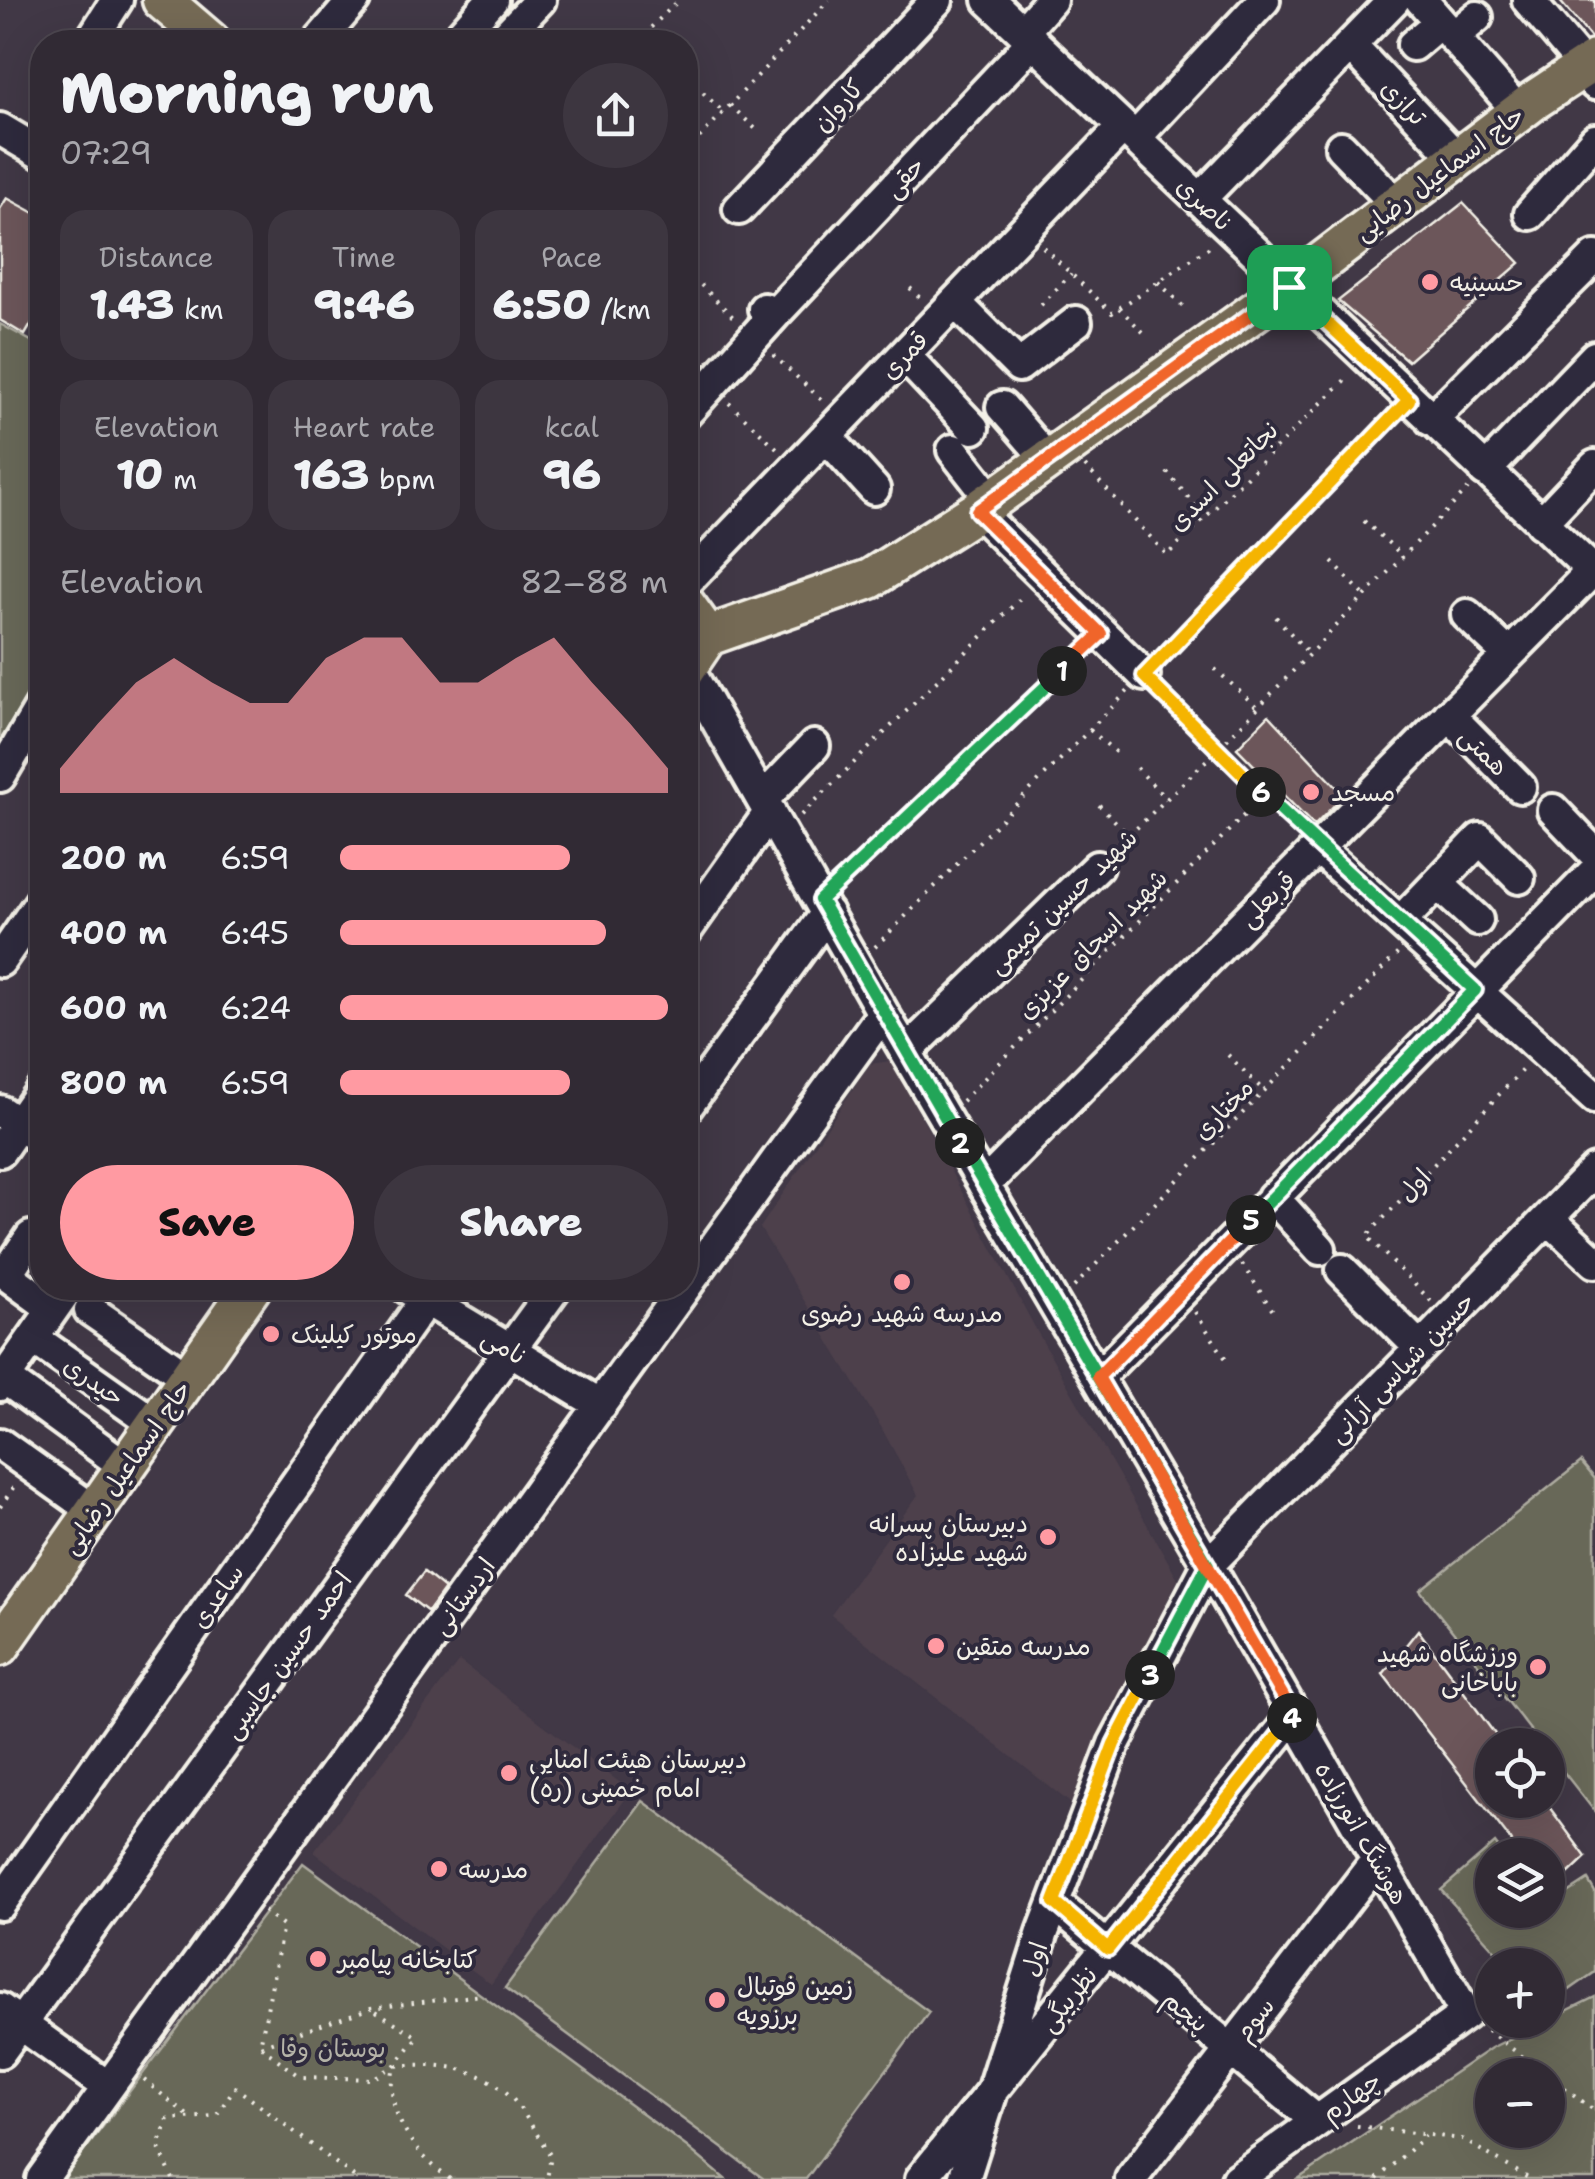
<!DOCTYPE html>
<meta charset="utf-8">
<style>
body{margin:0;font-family:"Shantell Sans","Playpen Sans Arabic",sans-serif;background:#3d3640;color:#f1f3f6;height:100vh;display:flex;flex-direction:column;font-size:38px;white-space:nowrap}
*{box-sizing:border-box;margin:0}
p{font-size:32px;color:#a8a7ac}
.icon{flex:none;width:55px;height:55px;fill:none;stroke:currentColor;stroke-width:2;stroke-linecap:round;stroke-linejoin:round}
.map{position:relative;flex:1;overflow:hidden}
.side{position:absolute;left:30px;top:30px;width:668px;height:1270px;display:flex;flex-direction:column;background:#312a34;border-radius:40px;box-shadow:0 10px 40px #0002,0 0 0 2px #4c464f}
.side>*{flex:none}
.tools{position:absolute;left:1475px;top:1728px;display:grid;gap:20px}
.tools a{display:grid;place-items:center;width:90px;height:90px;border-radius:50%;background:#312a34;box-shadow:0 10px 40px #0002,0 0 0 2px #4c464f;font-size:50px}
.pin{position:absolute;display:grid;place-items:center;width:85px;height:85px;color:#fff;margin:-42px;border-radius:20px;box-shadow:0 5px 15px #0006}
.km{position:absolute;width:50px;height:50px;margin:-25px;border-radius:50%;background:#222;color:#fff;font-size:28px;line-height:50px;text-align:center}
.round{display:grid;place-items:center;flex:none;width:105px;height:105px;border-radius:52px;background:#3d3640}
.overview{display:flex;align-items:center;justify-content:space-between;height:170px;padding:0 30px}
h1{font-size:55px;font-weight:800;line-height:75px}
.stats{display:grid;grid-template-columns:repeat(3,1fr);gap:15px;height:170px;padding:10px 30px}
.stats div{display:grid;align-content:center;border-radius:25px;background:#3d3640;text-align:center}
.stats b{font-size:42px;font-weight:800}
.stats small{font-size:28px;font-weight:400}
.stats p{font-size:28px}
.chart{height:280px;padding:20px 30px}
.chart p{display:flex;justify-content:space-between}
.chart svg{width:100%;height:180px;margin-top:10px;fill:#ff9aa2;opacity:.7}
.primary-button{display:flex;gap:20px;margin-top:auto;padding:20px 30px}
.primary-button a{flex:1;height:115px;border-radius:60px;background:#ff9aa2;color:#111;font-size:40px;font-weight:800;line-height:115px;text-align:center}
.primary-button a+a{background:#3d3640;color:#f1f3f6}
ul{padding:0 30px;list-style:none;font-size:32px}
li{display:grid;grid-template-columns:160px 120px 1fr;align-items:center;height:75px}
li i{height:25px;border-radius:12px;background:#ff9aa2}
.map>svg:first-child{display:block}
.built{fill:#4e414c}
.green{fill:#676759;stroke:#aeaca0;stroke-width:2.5;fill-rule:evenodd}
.building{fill:#6c575a;stroke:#f4f1e8;stroke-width:2.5}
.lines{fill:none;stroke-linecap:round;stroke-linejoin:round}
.minor-casing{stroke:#f4f1e8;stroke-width:38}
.major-casing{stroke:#f4f1e8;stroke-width:45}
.path{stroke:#f4f1e8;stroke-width:4;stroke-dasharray:2.5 8;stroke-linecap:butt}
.minor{stroke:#2f2a3d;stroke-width:30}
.major{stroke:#756a55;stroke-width:38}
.split-1-casing{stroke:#fff;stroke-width:20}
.split-2-casing{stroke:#fff;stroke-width:20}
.split-3-casing{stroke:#fff;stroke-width:20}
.split-4-casing{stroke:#fff;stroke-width:20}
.split-5-casing{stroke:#fff;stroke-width:20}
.split-6-casing{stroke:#fff;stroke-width:20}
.split-7-casing{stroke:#fff;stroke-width:20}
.split-1{stroke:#f0652b;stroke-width:12}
.split-2{stroke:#22a559;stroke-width:12}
.split-3{stroke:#22a559;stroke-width:12}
.split-4{stroke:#f5b400;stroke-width:12}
.split-5{stroke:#f0652b;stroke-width:12}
.split-6{stroke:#22a559;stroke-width:12}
.split-7{stroke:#f5b400;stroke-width:12}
.poi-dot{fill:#ff9aa2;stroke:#2f2a3d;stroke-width:4}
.labels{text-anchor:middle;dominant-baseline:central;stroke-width:8;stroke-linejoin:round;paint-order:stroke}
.street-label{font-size:25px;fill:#f4f1e8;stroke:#2f2a3d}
.poi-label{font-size:25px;fill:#f4f1e8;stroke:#2f2a3d;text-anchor:start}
.park-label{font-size:25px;fill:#b5b3a8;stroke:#2f2a3d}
</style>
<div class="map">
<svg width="1595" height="2179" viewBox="0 0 1595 2179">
<rect width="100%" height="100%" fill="#413846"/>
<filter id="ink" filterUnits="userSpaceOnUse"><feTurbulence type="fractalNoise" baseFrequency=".01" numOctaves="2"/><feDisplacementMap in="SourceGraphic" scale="20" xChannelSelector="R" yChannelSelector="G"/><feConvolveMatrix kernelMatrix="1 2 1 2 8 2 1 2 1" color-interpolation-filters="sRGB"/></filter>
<g filter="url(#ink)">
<path class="built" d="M891,1061L1039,1335L1178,1579L1101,1734L1073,1805L831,1615L918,1495L880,1425L760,1228L870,1064Z
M459,1661L631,1791L491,1984L314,1852Z"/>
<path class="green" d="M0,324L42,347V671L0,741Z
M1581,1462L1595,1479V1812L1548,1752V1745H1542L1420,1590Z
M643,1801L929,2012L806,2179H764L505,1988Z
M1495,1843L1504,1855H1492V1910H1548V1906L1588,1880L1595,1892V1972L1548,2005V1965H1508L1441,1890Z
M303,1863L687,2147L725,2179H63Z
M1595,1997V2179H1298L1491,2048ZM1548,2075V2130H1492V2075Z"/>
<path class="building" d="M1559,0H1595V38H1591Z
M7,198L42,217V306L25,335L0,320V209Z
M1463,203L1520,263L1408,361L1338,301Z
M1269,715L1344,795L1314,826L1237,748Z
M424,1572L445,1589L428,1612L406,1595Z
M1418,1630L1503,1745H1492V1800H1544L1586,1857L1548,1893V1855H1522L1383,1674Z"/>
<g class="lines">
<g class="minor-casing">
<path id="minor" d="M989,0L1595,573
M1421,0L1519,112
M1528,0L1585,67L1595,84
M1023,32L1051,0
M1453,37L1477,17
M90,42L117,0
M318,42L354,0
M454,42L492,0
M500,42L540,0
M1350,45L1458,159
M1413,45L1440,22
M0,129L42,154
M1135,138L1264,0
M1341,147L1397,205
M1200,199L1394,0
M739,209L937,0
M1530,214L1595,140
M955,302L1019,366L1076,322
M764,309L775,314L1033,41
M904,355L973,428
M1002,407L1048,460
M685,414L775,314
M1431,420L1595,257
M826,436L874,489
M953,450L992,500
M1485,471L1595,357
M977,511L1144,675
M1541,523L1595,466
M685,583L1123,127
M1467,615L1509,655
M685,664L883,1013L1208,1565L1466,2014L1237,2179
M1449,715L1520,787
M0,776L42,705
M763,799L814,746
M1553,810L1595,854
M1318,848L1595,1098
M1438,884L1477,920
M1400,922L1480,839L1519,878
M685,932L770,812
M0,961L42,900
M906,1052L1097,867
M685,1109L827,913
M0,1111L42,1140
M0,1151L42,1090
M984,1185L1595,568
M1273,1197L1320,1249
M1548,1218L1595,1262
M0,1270L53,1309
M1342,1270L1420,1348
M6,1274L31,1237
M407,1288L601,1405
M90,1310L188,1378
M33,1338L155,1424
M0,1375L126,1467
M1098,1377L1595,871
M0,1385L68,1288
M0,1444L94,1511
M1054,1903L1317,2121
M0,1904L434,1288
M0,2009L108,2087
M0,2052L555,1288
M42,2179L883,1013
M921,2179L1294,1715
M964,2179L1043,1932L1114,1744L1208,1565L1595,1170
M1131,2179L1377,1860"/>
</g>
<g class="major-casing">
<path id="major" d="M162,0L211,42
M685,604L708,636
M685,670L708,636L870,579L977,511L1289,287L1536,99L1595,60
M0,1646L251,1288"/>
</g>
<path class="path" d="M636,42L679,0
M688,78L723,112
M730,105L759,132
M685,153L829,0
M1043,247L1112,313L1211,246
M1158,282L1186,309
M701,285L737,321
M910,288L924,302
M1041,305L1071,274
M1119,308L1143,332
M773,355L825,403
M729,403L780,451
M1085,466L1167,555L1348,377
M1167,472L1206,519
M1364,521L1403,556
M1332,562L1365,596
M1276,617L1309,654
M1163,656L1392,418
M1215,669L1258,708
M1161,693L1300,830
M1090,730L1120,756
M1137,768L1166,799
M1099,805L1129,835
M801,815L1025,594
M1114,850L1218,749L1468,489
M836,885L1083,651
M875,947L1128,691
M1228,1055L1264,1091
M962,1101L1264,795
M1242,1264L1275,1314
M1074,1287L1398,953
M153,1288L154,1289
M1431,1301L1367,1236L1523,1069
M1195,1312L1226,1359
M0,1507L15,1485
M264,1911L283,1926L260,2046L371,2008L482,1995
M1487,2030L1547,2075
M261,2047L301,2077L372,2079L394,2066L418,2037L371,2008
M1548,2075L1595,2111
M144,2080L191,2118
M1357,2126L1462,2139L1530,2179
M173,2179L158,2146L168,2119L216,2116L235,2087L357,2179
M450,2179C414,2154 383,2111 394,2066C433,2062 482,2066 511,2097C526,2114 538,2137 551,2156L547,2179
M1377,2179L1427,2134"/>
<use href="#minor" class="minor"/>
<use href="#major" class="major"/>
</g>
</g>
<g class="lines" filter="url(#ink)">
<g class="split-1-casing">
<path id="split-1" d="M1062,671L1101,634L977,511L1289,287"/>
</g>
<g class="split-2-casing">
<path id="split-2" d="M960,1143L820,900L1062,671"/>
</g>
<g class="split-3-casing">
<path id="split-3" d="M960,1143L1208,1565L1150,1675"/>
</g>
<g class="split-4-casing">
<path id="split-4" d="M1150,1675L1114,1744L1054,1902L1108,1949L1292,1718"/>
</g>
<g class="split-5-casing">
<path id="split-5" d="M1251,1220L1098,1377L1294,1715L1292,1718"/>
</g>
<g class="split-6-casing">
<path id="split-6" d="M1251,1220L1475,990L1261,792"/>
</g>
<g class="split-7-casing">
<path id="split-7" d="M1261,792L1144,676L1409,400L1289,287"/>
</g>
<use href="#split-1" class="split-1"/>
<use href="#split-2" class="split-2"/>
<use href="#split-3" class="split-3"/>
<use href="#split-4" class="split-4"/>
<use href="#split-5" class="split-5"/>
<use href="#split-6" class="split-6"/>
<use href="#split-7" class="split-7"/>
</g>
<g class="poi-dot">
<circle cx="1430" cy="282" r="10"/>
<circle cx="1311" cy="792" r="10"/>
<circle cx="902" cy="1282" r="10"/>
<circle cx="271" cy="1334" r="10"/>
<circle cx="1048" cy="1537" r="10"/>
<circle cx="936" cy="1646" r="10"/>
<circle cx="1538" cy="1667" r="10"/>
<circle cx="509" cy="1773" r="10"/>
<circle cx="439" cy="1869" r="10"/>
<circle cx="318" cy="1959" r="10"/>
<circle cx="717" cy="2000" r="10"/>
</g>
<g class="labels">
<g class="street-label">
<text transform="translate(1404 102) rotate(46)">ترازی</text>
<text transform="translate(838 105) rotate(-47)">کاروان</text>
<text transform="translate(1439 173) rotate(-37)">حاج اسماعیل رضایی</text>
<text transform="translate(904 177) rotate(-47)">حقی</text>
<text transform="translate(1205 204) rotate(43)">ناصری</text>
<text transform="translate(904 355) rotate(-46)">قمری</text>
<text transform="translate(1223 476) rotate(-45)">نجاتعلی اسدی</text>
<text transform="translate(1484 751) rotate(45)">همتی</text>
<text transform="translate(1267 899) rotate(-45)">قربعلی</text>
<text transform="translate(1062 901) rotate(-44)">شهید حسین تمیمی</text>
<text transform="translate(1092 944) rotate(-45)">شهید اسحاق عزیزی</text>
<text transform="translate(1223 1109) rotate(-46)">مختاری</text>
<text transform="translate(1414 1185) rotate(-47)">اول</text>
<text transform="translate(504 1346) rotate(31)">نامی</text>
<text transform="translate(1401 1367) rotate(-46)">حسین شیاسی آرانی</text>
<text transform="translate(94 1381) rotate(35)">حیدری</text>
<text transform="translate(126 1467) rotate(-55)">حاج اسماعیل رضایی</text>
<text transform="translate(217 1596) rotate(-55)">ساعدی</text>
<text transform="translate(463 1596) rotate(-54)">اردستانی</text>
<text transform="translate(287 1655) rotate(-54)">احمد حسین جاسبی</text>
<text transform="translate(1362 1833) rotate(60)">هوشنگ انورزاده</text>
<text transform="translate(1034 1959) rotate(-72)">اول</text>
<text transform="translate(1068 1999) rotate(-51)">نظربیگی</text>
<text transform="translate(1186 2011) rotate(39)">پنجم</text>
<text transform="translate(1254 2019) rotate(-52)">سوم</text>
<text transform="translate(1351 2096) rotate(-36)">چهارم</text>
</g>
<g class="poi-label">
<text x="1450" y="282">حسینیه</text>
<text x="1331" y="792">مسجد</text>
<text x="902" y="1313" text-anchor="middle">مدرسه شهید رضوی</text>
<text x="291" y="1334">موتور کیلینک</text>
<text x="1028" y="1523" text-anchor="end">دبیرستان پسرانه<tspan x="1028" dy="29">شهید علیزاده</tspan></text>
<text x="956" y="1646">مدرسه متقین</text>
<text x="1518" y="1653" text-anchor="end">ورزشگاه شهید<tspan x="1518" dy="29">باباخانی</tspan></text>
<text x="529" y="1759">دبیرستان هیئت امنایی<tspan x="529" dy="29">امام خمینی (ره)</tspan></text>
<text x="459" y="1869">مدرسه</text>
<text x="338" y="1959">کتابخانه پیامبر</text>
<text x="737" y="1986">زمین فوتبال<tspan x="737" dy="29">برزویه</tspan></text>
</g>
<g class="park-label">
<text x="333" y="2048">بوستان وفا</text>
</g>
</g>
</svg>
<div class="tools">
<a><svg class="icon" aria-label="locate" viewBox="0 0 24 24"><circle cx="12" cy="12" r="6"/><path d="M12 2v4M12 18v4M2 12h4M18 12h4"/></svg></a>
<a><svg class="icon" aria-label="layers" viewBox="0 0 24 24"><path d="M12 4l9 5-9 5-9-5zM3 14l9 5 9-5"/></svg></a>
<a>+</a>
<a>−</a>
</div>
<div class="pin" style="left:1289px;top:287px;background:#1e9e55"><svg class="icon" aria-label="arrive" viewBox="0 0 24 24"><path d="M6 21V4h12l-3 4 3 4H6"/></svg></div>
<b class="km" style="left:1062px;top:671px">1</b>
<b class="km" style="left:960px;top:1143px">2</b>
<b class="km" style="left:1150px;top:1675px">3</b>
<b class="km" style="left:1292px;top:1718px">4</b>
<b class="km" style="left:1251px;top:1220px">5</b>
<b class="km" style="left:1261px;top:792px">6</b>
<section class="side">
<div class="overview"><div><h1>Morning run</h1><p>07:29</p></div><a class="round"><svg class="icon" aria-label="share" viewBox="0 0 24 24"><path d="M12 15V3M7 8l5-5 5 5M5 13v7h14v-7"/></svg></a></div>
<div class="stats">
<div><p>Distance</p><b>1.43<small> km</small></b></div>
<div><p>Time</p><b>9:46</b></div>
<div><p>Pace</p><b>6:50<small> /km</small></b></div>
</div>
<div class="stats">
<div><p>Elevation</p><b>10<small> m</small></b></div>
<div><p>Heart rate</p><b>163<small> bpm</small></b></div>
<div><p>kcal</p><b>96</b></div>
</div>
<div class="chart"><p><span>Elevation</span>82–88 m</p>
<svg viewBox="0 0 160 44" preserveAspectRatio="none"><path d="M0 44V38L10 27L20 17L30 11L40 17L50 22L60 22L70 11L80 6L90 6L100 17L110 17L120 11L130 6L140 17L150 27L160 38V44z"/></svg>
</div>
<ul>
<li><b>200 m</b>6:59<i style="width:70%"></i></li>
<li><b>400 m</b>6:45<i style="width:81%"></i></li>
<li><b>600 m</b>6:24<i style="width:100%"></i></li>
<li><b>800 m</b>6:59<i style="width:70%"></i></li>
</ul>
<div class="primary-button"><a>Save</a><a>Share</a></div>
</section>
</div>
